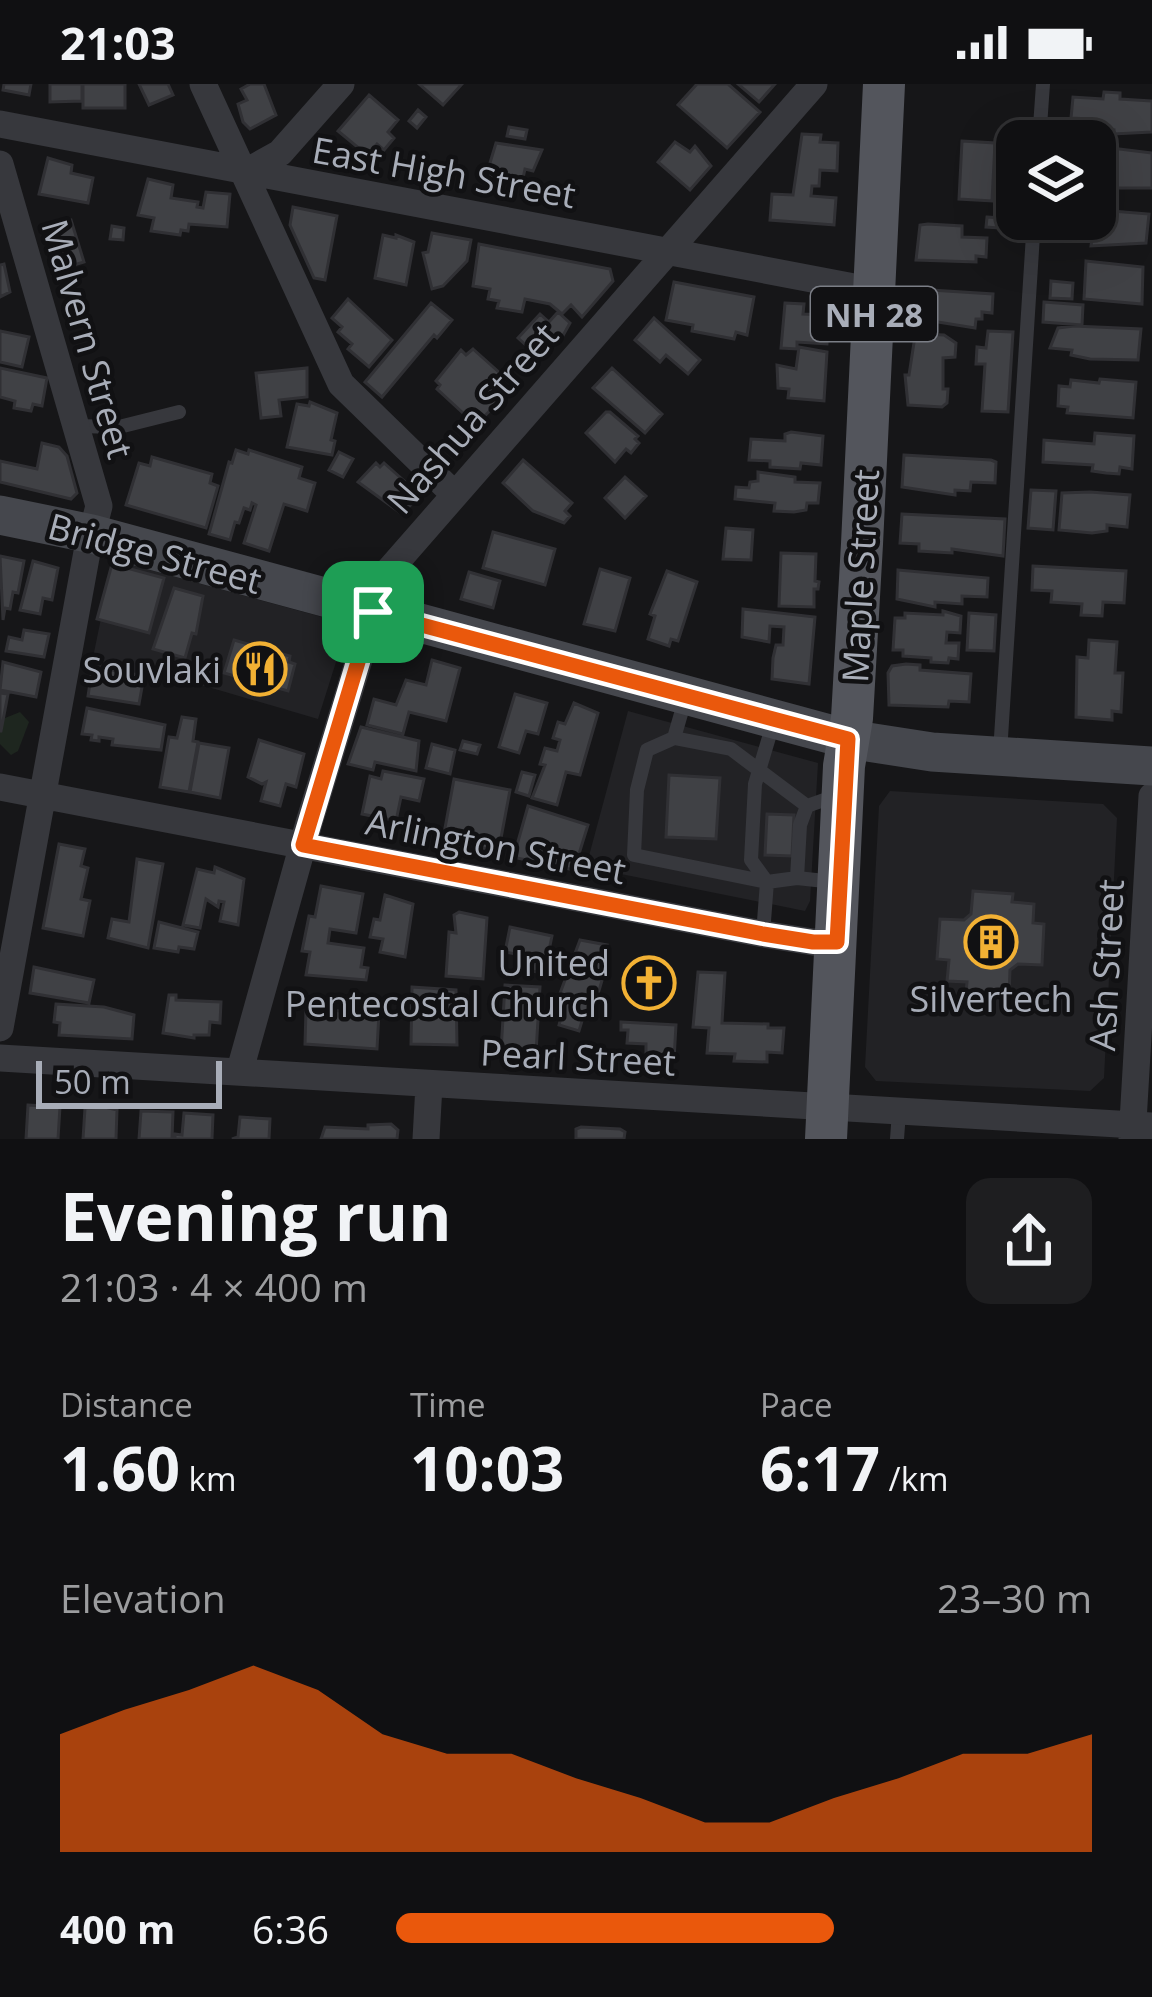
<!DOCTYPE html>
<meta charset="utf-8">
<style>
body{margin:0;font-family:"Open Sans",sans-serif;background:#1e1e20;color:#f1f3f6;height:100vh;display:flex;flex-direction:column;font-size:45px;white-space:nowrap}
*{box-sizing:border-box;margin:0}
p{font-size:39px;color:#9c9d9f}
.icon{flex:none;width:66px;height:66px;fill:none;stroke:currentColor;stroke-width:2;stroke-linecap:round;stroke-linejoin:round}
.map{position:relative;height:1055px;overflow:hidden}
.drawer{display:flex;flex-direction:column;background:#101012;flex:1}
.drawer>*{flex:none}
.controls{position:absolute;left:996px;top:36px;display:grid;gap:24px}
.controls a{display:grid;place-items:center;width:120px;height:120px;border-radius:24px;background:#101012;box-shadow:0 12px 48px #0002,0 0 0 3px #303032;font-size:60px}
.scale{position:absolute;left:36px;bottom:30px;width:186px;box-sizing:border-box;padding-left:12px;border:6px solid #a8adb8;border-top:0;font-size:33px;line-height:42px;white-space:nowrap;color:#a8adb8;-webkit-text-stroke:9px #111113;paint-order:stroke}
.pin{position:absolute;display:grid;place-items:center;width:102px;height:102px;color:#fff;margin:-51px;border-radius:24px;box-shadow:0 6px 18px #0006}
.round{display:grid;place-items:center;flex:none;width:126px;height:126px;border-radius:24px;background:#1e1e20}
.headline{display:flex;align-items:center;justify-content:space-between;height:204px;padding:0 60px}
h1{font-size:66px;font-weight:700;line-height:90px}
.stats{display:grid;grid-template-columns:repeat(3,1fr);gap:18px;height:204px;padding:12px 60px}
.stats div{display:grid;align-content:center}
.stats b{font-size:60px;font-weight:700}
.stats small{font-size:33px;font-weight:400}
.stats p{font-size:33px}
.chart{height:336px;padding:24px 60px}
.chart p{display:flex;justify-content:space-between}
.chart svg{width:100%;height:216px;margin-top:12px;fill:#ea580c;opacity:.7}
ul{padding:0 60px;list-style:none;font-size:39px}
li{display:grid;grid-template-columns:192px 144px 1fr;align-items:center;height:90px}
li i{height:30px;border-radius:15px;background:#ea580c}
.status{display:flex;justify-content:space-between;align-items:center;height:84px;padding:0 60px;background:#101012;direction:ltr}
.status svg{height:33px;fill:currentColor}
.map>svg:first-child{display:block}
.built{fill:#222225}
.green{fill:#1e261f}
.building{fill:#404145;stroke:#303034;stroke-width:3}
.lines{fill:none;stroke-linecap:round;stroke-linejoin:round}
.service{stroke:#37383d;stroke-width:14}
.minor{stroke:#37383d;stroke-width:27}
.secondary{stroke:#45474d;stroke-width:39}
.primary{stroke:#53555c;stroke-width:42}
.route-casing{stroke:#fff;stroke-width:24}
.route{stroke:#ea580c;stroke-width:15}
.labels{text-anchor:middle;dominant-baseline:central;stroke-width:9;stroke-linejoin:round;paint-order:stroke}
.shield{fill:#111113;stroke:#7b7e86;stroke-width:3}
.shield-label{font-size:33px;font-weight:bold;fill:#a8adb8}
.street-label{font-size:36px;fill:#a8adb8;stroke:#111113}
.poi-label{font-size:36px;fill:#a8adb8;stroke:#111113;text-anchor:end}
</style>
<div class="status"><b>21:03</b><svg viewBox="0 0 49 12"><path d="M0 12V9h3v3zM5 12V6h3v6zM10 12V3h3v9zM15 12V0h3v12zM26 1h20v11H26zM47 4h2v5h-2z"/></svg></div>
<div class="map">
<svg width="1152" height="1055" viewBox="0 0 1152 1055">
<rect width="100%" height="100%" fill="#161618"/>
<path class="built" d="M113,476L348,540L318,635L205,602L91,583Z
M628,627L818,679L810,817L805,827L586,783Z
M890,707L1103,720L1117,734L1104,994L1090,1007L876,997L865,983L879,722Z"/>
<path class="green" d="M20,628L29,638L18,667L11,671L0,660V636Z"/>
<path class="building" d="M4,0H31L29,11L3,6Z
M50,0H82V17L50,18Z
M83,0H125V24H83Z
M139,0H168L173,11L149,21Z
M250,0H264L276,31L250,45L243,38L238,20L247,16L241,5Z
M419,0H462L443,21Z
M697,0H728L760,28L727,64L678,21Z
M738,0H775L759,18Z
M1104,8L1120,9V15L1152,17V48L1114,50V46L1087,44L1088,35L1071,34L1073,13L1103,15Z
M369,11L398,36L388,48L394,54L384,66L377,60L367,71L338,47Z
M418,26L426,33L417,44L409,37Z
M509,43L527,46L525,55L507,52Z
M802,50L821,51L820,58L838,59L837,87L820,86L819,102H812L811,112L836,114L834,141L770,136L772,110L793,111Z
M962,57L995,59L992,117L959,115Z
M675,58L690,68L695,62L711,82L690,106L658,78Z
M496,59L542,66L533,87L525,85L522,99L486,92Z
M1095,62L1152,69V104H1095Z
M48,74L72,81L71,89L93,94L88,119L39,110Z
M148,95L173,101L171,114L198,118L197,123L203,124L206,108L230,110L227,143L189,140L188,147L181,146L180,151L151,147L154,134L138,131Z
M293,123L337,132L325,196L314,194L290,141Z
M1112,127L1149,130L1146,159L1091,162L1092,155L1055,152L1056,135L1112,133Z
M987,133L1000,134L999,144L986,143Z
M71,136L84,178L61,185L47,143Z
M928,140L962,142V153L987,154L986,173L976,172V178L916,176L920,141Z
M112,142L124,144L123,156L110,155Z
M432,149L471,156L467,177L443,202L432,205L423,169L428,168Z
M383,151L396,154V151L414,158L406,201L375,194Z
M479,160L610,185L613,197L582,233L571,221L562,230L550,220L525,215L522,228L497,224L499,217L488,215L490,205L473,202Z
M1086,177L1143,183L1142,220L1084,215Z
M4,180L10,208L0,213V181Z
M1051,197L1073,199L1072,215L1050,214Z
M674,198L754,213L747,251L736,248L734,255L692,247L693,241L666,236Z
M915,205L993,210L992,229L982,228V235H976L975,244L913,234Z
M348,215L392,256L369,283L348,265L352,260L338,248L342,243L332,234Z
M1044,218L1083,221L1082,241L1043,238Z
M431,219L452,236L437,254L434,251L382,313L365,298Z
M785,219L804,220L803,230L829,231L827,260L797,258V265L781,264Z
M558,228L570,239L560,257L557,254L540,274L518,254L540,230L549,238Z
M654,234L700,276L688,290L666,271L660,278L635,256Z
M1074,242L1141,245L1138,276L1090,275L1071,271L1072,266L1050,264L1058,244Z
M0,247L29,253L22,283L0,278Z
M988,247L1013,248L1008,328L982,327L985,280H976L977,263L986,264Z
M921,250L944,251L956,259L955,273L943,274V305H948L947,319L942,323L908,321L905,291H909L915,252Z
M799,263L827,268L824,317L788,314L789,305L778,304L777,281L796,285Z
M473,265L501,290L496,295L509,307L476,341L437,305L440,301L436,297L461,266L466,271Z
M0,284L47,294L42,322L33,320L31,327L14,324L15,317L0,313Z
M307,284V313L279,316L281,332L261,334L256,289Z
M612,284L662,330L645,349L593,304Z
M1100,295L1136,298L1133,334L1067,329L1068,323L1058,322L1059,302L1070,303L1071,296L1099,299Z
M310,318L337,329L331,356L335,357L332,371L287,363L297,320L309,322Z
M606,328H610L638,352L635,355L639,359L631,369L626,365L615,378L586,349Z
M791,348L823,352L821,381L801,379L800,385L770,383V377L749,376L751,355L785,357V350Z
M1095,349L1134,352L1132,385L1120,383L1119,390L1106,389L1092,387L1093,381L1043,378L1044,356L1094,360Z
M42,359L59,363L67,372L77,409L71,415L0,398V377L37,385Z
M236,366L248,370L249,366L302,383L299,394L315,399L307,427L284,420L269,467L244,459L256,421L252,419L250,426L244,424L239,439L235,438L230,456L209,450L229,378L232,379Z
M339,368L353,375L343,393L329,386Z
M904,371L991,376L996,378L995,399L971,398L970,407L955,406V411L902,403Z
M152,373L212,390L210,399L218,402L206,444L126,421L139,379L150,382Z
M523,376L572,419L565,427L570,432L564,439L533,427L503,399Z
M376,379L380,383L384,379L420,411L402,430L358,398Z
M758,388L795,393V398L820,399L818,419H807L806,426L794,428L774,427L775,419L735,415L736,403L749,404L750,398L758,397Z
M625,393L646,412L625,434L605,414Z
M1031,406L1056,407L1053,446L1028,444Z
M1090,408L1130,411L1127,443L1107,441V447L1092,449L1059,446L1062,409Z
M902,430L1005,435L1003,472L952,465V469L919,467V460L900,459Z
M726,444L753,446L751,476L723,475Z
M493,448L555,465L545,501L483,484Z
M781,469L816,470L815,497L819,498L818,505H814V523L779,522Z
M0,472L24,477L18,509L13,508L10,525L5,524L3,536Z
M33,477L58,484L52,516L43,514L40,530L20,526Z
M112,480L164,494L149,549L97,535Z
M1033,482L1126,487L1124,519L1103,518L1102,532L1081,531L1082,520L1051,518L1052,507L1032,506Z
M600,485L630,494L615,547L584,540Z
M898,486L988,494L987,513L962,512V520L935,518V523L897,515Z
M667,487L697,498L678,557L671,555L669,562L648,555L655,532L650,530Z
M469,488L500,497L493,524L461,515Z
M174,504L203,512L196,550L192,549L185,574L153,565Z
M743,525L815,533L809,600L772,595L773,574L776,561H783L784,543L770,542L769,558L742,553Z
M943,527L961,532L960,549L947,548L946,559H959L958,575L949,574L948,579L931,578V574L903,572V566H893L895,534H905V529L943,531Z
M969,529L996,531L994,567L967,566Z
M24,546L49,550L44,573L6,567L9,553L22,556Z
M234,556L290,572L289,578L295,580L288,607L224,589Z
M1089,556L1117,558L1115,589H1123L1121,628L1112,627V636L1076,633L1077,573L1088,574Z
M432,576L460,584L446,637L409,628L403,650L367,641L374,615L396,621L406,596L426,601Z
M3,578L41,588L36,613L0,606Z
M906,580L920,581V586L971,590L969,618L949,617L948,623L889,621L888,589L892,582Z
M106,585L144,592L139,620L88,612L92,586L106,588Z
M0,609L8,610L1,647H0Z
M515,610L547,619L538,650L526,647L519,669L499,663Z
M574,619L598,629L580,691L566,688L557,721L532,714L545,681L540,680L545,664L557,667L560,656L553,654L558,638L565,640Z
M87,624L165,641L161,666L112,661L113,655L99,653V657L91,656L92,651L82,650Z
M182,633L196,635L193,657L198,658L189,708L160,703L169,653L177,654Z
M361,643L419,657L416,687L375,678L373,686L348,680Z
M259,656L304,670L296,703L286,700L280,722L261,717L266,698L262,700L248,693Z
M463,657L480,661L477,670L460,666Z
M199,659L229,664L220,714L190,708Z
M432,660L455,666L450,690L426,684Z
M383,687L424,695L419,717L401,713L396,737L362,730L370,692L381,695Z
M522,688L535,691L529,712L516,708Z
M669,691L720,694L716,755L666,753Z
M454,695L510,706L499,765L459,763L443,755Z
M528,722L588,741L574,786L517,774L515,768Z
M767,730L794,731L792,772L765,771Z
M59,760L85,765L81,782L88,784L81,815L90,817L83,852L43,844Z
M137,775L163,780L148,864L108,854L112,835L129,838Z
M215,783L244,795L238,841L220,837L224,818L219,817L218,823L206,815L200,844L183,841L197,785L214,789Z
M321,802L363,810L356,849L330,845L328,859L364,864L361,883L368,884L366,896L306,891L310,868L302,867L309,832L315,833Z
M973,807L1013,810L1012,818L1034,820L1033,839L1044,840L1042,881L1018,880L1010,886L1009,912L966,909L967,898L947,897L949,876L937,875L940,835L964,836L971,830Z
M385,811L413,820L405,873L380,868L383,855L370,853L374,835L380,836Z
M459,828L487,834L483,895L446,892L449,848L456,849L454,831Z
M159,838L198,848L194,865L179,863L178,868L154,864Z
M510,843L552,852L547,876L505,868Z
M580,856L607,861L601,882L606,883L593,927H585L579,947L559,941L564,922L556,920Z
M525,875L539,878L537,888L523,885Z
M34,883L94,896L89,919L30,909Z
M698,888L725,889L722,939L768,940V944H784L782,969L767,968V978L734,977L735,970L707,969L709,944L693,943Z
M505,901L540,903L536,969L501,967Z
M412,903L456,906L457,961L411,960Z
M169,911H176V916L221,918L220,939L210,938L209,951H194V954L163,949Z
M56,920L104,923L134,931L132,955L59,951L60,939L54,938Z
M306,925L379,929L377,965L305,960Z
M621,938L676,941L674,976L646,975V960L627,959L628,946H621Z
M28,1021L60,1023L58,1055H26Z
M105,1023L117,1026L116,1055H83L85,1024Z
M141,1027L173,1028L172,1055H139Z
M184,1029L213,1031L212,1055H175V1050L182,1051Z
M240,1033L270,1035L269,1055H232L238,1053Z
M391,1040L398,1046L397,1055H321L325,1043L368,1045V1041Z
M581,1043L620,1045L625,1048L624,1055H576V1045Z"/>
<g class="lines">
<path class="service" d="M1039,57L1043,0
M76,342L119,343L179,328
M685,616L674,654L647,666L637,706L634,771L767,798L797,794L834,798
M674,654L731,665L807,722
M1000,669L1034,135
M797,794L800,741L807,722L838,711
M763,850L767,798L751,776L755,700L773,640
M897,1055L899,1028"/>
<path class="minor" d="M203,0L341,300L454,410
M0,40L875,207
M0,80L99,422L87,468L0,944
M246,88L280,69L341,0
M0,703L763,850L813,858H837
M0,974L1152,1042
M240,986L309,739L385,491L814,0
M426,1055L429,1001
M1132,1055L1152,712"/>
<path class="secondary" d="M0,431L92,450L848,655L932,668L1152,682"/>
<path class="primary" d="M826,1055L844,682L852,634L862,460L884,0"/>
</g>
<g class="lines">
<g class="route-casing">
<path id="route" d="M373,528L848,655L837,858H813L763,850L303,761Z"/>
</g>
<use href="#route" class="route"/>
</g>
<defs>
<g id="restaurant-ring" transform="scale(2.7)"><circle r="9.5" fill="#111113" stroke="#f2b134" stroke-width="1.5"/><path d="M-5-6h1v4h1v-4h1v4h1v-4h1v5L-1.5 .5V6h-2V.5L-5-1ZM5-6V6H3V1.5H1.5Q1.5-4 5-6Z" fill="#f2b134"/></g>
<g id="building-ring" transform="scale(2.7)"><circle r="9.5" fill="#111113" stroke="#f2b134" stroke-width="1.5"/><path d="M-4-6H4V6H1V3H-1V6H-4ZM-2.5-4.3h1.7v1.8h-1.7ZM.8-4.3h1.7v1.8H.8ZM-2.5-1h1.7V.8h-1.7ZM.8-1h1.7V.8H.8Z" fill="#f2b134"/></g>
<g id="church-ring" transform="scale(2.7)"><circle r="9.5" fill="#111113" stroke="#f2b134" stroke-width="1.5"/><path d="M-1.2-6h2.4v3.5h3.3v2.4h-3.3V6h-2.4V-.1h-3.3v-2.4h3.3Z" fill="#f2b134"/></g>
</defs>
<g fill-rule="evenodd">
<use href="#restaurant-ring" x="260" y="585"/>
<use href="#building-ring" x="991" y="858"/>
<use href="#church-ring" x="649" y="899"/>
</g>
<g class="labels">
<rect class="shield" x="811" y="203" width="126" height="54" rx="9"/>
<g class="shield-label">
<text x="874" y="230">NH 28</text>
</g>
<g class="street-label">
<text transform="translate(444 88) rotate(10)">East High Street</text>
<text transform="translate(88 255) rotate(74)">Malvern Street</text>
<text transform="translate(472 334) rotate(-49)">Nashua Street</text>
<text transform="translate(155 469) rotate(15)">Bridge Street</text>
<text transform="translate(860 492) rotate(-87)">Maple Street</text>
<text transform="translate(496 762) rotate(11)">Arlington Street</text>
<text transform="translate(1106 881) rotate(-87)">Ash Street</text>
<text transform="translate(578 973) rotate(3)">Pearl Street</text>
</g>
<g class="poi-label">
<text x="221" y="585">Souvlaki</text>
<text x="610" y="878">United<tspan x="610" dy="41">Pentecostal Church</tspan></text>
<text x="991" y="914" text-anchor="middle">Silvertech</text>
</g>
</g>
</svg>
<div class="controls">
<a><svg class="icon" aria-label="layers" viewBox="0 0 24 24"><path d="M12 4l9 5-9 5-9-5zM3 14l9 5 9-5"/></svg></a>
</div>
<div class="scale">50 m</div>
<div class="pin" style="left:373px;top:528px;background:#1e9e55"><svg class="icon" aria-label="arrive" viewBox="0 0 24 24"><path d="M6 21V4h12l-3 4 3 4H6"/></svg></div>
</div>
<section class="drawer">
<div class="headline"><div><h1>Evening run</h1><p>21:03 · 4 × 400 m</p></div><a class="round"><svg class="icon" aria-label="share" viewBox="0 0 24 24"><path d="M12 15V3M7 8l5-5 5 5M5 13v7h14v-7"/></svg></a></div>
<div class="stats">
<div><p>Distance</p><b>1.60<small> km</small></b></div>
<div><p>Time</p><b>10:03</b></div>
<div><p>Pace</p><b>6:17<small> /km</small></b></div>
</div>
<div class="chart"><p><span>Elevation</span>23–30 m</p>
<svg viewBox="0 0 160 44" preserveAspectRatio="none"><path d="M0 44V20L10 15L20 11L30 6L40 11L50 20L60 24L70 24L80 29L90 33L100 38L110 38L120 33L130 29L140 24L150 24L160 20V44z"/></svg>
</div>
<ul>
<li><b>400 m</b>6:36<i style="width:63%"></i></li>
</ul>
</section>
